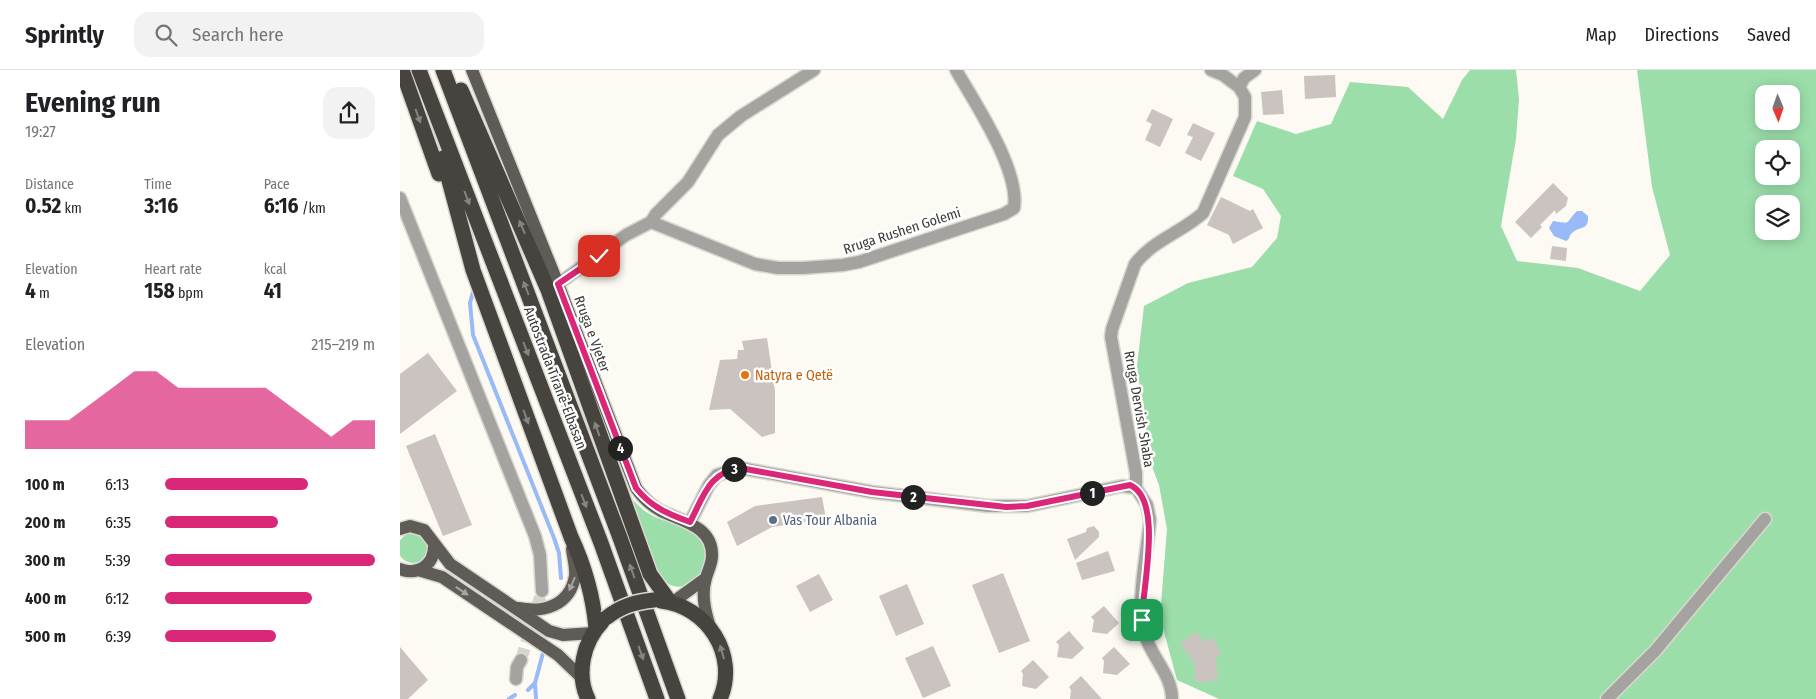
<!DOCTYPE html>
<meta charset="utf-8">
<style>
body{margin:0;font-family:"Fira Sans Condensed",sans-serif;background:#f2f2f2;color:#202124;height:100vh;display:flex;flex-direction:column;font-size:19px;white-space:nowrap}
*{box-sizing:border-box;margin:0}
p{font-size:16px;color:#757577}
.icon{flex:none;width:28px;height:28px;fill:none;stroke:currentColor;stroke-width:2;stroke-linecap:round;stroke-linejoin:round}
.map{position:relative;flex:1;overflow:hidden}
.panel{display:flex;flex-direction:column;background:#fff;width:400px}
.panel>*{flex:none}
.needle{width:32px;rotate:178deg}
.buttons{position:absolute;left:1355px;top:15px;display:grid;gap:10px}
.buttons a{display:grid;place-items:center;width:45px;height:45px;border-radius:10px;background:#fff;box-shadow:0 2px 12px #0003;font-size:25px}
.pin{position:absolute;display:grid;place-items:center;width:42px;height:42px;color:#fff;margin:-21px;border-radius:10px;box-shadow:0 2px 8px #0006}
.km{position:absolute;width:25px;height:25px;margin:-12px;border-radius:50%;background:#222;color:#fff;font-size:14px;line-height:25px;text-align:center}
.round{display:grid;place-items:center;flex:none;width:52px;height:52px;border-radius:15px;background:#f2f2f2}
.summary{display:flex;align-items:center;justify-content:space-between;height:85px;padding:0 25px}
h1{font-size:28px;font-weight:700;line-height:38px}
.metrics{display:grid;grid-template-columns:repeat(3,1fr);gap:8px;height:85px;padding:5px 25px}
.metrics div{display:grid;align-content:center}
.metrics b{font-size:21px;font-weight:700}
.metrics small{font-size:14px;font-weight:400}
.metrics p{font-size:14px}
.chart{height:140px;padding:10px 25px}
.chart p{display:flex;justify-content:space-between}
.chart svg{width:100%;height:90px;margin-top:5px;fill:#db2777;opacity:.7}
ul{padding:0 25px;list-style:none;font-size:16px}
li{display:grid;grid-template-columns:80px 60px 1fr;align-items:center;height:38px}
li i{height:12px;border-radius:6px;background:#db2777}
header{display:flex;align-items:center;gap:30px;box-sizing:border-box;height:70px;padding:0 25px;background:#fff;border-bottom:1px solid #e0e0e0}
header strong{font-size:24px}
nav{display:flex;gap:28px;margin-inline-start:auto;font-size:18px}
.search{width:350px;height:45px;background:#f2f2f2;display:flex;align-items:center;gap:12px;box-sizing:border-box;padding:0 18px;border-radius:15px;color:#757577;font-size:19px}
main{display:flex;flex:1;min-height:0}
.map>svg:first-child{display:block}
.green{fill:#9bdeaa;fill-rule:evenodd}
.water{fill:#98baf7}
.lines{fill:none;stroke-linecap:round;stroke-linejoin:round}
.stream{stroke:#98baf7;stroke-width:4}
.building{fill:#cbc3bf}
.minor-tunnel{stroke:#d5d4cd;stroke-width:12;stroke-dasharray:12 6;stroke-linecap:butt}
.minor-casing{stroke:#d9d8d0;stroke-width:15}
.major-casing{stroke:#d9d8d0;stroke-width:15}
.highway-casing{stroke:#d9d8d0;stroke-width:18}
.minor{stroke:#a5a3a0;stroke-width:12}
.major{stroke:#5f5c57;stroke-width:12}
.highway{stroke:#47433e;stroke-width:15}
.highway-bridge-casing{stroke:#d9d8d0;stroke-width:18;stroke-linecap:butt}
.highway-bridge{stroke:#47433e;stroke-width:15}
.oneway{fill:#878582}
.oneway2{fill:#a7a5a3}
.route-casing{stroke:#fff;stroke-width:10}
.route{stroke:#db2777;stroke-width:6}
.food-dot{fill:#e8710a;stroke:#fff;stroke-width:2}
.service-dot{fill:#5c6f8a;stroke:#fff;stroke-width:2}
.labels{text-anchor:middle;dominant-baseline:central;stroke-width:5;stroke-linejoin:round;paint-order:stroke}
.street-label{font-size:14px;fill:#3b3b37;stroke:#fff}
.food-label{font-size:14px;fill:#c56008;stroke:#fff;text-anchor:start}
.service-label{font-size:14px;fill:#4e5e75;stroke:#fff;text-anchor:start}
</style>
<header>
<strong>Sprintly</strong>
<div class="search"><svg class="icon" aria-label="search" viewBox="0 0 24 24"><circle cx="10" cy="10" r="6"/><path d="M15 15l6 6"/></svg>Search here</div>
<nav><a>Map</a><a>Directions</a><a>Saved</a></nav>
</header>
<main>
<section class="panel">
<div class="summary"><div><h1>Evening run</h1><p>19:27</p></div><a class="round"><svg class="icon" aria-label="share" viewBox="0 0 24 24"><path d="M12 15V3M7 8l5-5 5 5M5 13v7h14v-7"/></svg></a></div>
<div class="metrics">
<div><p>Distance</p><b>0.52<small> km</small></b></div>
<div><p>Time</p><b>3:16</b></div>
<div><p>Pace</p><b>6:16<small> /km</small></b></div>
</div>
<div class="metrics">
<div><p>Elevation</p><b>4<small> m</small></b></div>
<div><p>Heart rate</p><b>158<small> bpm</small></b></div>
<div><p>kcal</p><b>41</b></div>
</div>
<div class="chart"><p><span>Elevation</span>215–219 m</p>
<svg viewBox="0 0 160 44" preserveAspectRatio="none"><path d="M0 44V30L10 30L20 30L30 22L40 14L50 6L60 6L70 14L80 14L90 14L100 14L110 14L120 22L130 30L140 38L150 30L160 30V44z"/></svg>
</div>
<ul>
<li><b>100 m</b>6:13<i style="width:68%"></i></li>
<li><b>200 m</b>6:35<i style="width:54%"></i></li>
<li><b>300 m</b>5:39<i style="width:100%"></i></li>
<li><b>400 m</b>6:12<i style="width:70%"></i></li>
<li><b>500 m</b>6:39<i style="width:53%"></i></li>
</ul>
</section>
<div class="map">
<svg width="1416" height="629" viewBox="0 0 1416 629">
<rect width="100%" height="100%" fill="#fcfaf2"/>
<path class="green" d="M1070,0H1116L1119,29L1116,69L1101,156L1117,191L1178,198L1240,221L1270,185L1252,117L1237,0H1416V629H819L777,610L760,547L767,459L759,415L749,389L737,296L744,236L788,213L852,197L877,168L881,146L863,119L833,106L857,51L896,64L931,54L950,12L1008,17L1043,49L1062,10ZM1364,24H1391V51H1364ZM1364,79H1391V106H1364ZM1364,134H1391V161H1364Z
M227,423C235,433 242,440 253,446C268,454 293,457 303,473C316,496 282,538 258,504Z
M-2 478a15 15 0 1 1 30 0a15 15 0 1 1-30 0Z"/>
<path class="water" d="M1177,141H1182L1188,146C1189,160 1181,156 1173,162C1168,166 1171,168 1166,171L1154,166L1149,158L1153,151C1173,154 1164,154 1177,141Z"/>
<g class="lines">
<path class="stream" d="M73,222L70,233L73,265L154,468L159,483L161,508
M128,620L135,613
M109,629L115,625
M136,629L135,613L143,583"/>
</g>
<path class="building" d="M935,5L936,27L905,29L904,6Z
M882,20L884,44L863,45L861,22Z
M752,39L773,49L760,77L745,70L752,54L746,51Z
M793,53L815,63L801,91L785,83L793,67L787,65Z
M1153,113L1168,128L1166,136L1156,144L1155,140L1140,155L1142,157L1131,168L1115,152Z
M821,127L850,141L853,139L863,158L833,174L829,165L807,155Z
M1152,176L1167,178L1166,191L1150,189Z
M367,268L375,321V363L362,367L330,339L309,340L320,290L337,289L338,280H344L342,271Z
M28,283L57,321L0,364V304Z
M35,364L72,455L43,466L6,376Z
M422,427L426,449L372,457L337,476L327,452L355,436Z
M694,456L699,462V467L675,490L667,469L686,462L687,458Z
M708,481L715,501L682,510L676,493Z
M603,503L630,571L599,583L572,515Z
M419,504L433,530L410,542L396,516Z
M507,514L524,554L496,566L479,526Z
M704,536L719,553L707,564L692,562L694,550L691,547Z
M669,561L684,578L672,589L657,587L659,575L656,572Z
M796,562L804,572L811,567L822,583L816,587L818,610L796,613L794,593L780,573Z
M533,576L551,616L523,628L505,588Z
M0,577L28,610L8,629H0Z
M714,577L730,594L717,605L703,603L704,591L702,588Z
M633,590L649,607L636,619L622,616L623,604L621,601Z
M681,606L702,629H670L671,620L669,617Z"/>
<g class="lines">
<path class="minor-tunnel" d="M121,590L142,521"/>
<g class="minor-casing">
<path id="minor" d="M839,17L844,8L855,0
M0,128L135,466L140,485L142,521
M251,152L256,144L288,112L318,65L341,46L414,0
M158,214L226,165L251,152L355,194L378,198H403L443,195L459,192L604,144L614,138C620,100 575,33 556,0
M736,418V403L711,267L712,259L735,194C752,171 782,162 803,143L845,47V27L839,17L823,5L811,0
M736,418L747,435L750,450C747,484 736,530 744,562C750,586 772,604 772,629
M290,452L309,415L317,405L340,398L472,422L588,436H627L722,416L736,418
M116,609L117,597L121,590
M1207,629L1255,581L1365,449"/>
</g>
<g class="major-casing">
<path id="major" d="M72,0L158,214L236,418C243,428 250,435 261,441C281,451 313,456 312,486C312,494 308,500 306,508C301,524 305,541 310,557
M0,459L10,456L24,460L50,494L149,561L163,565L193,563
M0,499C18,506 34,495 34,476
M18,500L42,507L158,585L182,608
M273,532L306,508
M118,538C143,543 170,536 175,506C176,498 173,488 172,479"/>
</g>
<g class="highway-casing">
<path id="highway" d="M2,0L39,104
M19,0L201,473L257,629
M43,0L219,465L278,629
M61,20L148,220L250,504L270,532
M43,88L73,200L171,467C185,497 193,525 196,558
M261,531C307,536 339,585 320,629
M188,629C176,604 183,572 202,552"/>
</g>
<use href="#minor" class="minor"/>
<use href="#major" class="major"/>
<use href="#highway" class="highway"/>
<g class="highway-bridge-casing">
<path id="highway-bridge" d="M206,548C221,536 235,532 254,530"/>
</g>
<use href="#highway-bridge" class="highway-bridge"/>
</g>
<defs><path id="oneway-solid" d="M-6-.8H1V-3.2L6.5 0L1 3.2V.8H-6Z" transform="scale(1.25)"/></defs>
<g class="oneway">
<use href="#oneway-solid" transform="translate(18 46) rotate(70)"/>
<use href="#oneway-solid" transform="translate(67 128) rotate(69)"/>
<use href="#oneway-solid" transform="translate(122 157) rotate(-113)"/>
<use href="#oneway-solid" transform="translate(126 218) rotate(-111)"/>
<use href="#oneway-solid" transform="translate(126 279) rotate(69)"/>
<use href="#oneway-solid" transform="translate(126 347) rotate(70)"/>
<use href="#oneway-solid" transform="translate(197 359) rotate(-110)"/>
<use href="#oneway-solid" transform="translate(184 431) rotate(69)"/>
<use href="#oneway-solid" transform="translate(232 501) rotate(-110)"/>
<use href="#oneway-solid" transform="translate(322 582) rotate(-106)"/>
<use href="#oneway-solid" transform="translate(241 583) rotate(70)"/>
</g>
<g class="oneway2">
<use href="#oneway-solid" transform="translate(172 514) rotate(113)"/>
<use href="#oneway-solid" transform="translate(62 521) rotate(34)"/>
</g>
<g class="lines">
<g class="route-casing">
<path id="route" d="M199,186L158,214L236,418C251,437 268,444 290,452C304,426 308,403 340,398L472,422L606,437L627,436L730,415C764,430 742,519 742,550"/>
</g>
<use href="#route" class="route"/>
</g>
<circle class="food-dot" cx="345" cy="305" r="5"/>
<circle class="service-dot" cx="373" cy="450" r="5"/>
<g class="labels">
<g class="street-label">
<text transform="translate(502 161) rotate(-18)">Rruga Rushen Golemi</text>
<text transform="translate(192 264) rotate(70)">Rruga e Vjeter</text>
<text transform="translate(155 308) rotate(69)">Autostrada Tiranë-Elbasan</text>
<text transform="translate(739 339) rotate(80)">Rruga Dervish Shaba</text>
</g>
<g class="food-label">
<text x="355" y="305">Natyra e Qetë</text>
</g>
<g class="service-label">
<text x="383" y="450">Vas Tour Albania</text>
</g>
</g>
</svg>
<div class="buttons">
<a><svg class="needle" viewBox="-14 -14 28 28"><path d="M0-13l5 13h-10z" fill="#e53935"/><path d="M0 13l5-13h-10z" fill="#757577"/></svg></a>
<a><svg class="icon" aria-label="locate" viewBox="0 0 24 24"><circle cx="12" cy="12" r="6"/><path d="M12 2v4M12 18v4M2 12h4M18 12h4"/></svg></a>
<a><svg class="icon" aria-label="layers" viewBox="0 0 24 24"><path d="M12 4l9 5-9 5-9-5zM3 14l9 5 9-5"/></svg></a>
</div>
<div class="pin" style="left:742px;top:550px;background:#1e9e55"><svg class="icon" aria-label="arrive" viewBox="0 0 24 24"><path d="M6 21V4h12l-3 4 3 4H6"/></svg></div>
<div class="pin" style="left:199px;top:186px;background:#d93025"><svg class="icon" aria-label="check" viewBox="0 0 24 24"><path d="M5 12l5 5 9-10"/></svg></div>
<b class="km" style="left:692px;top:423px">1</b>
<b class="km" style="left:513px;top:427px">2</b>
<b class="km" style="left:334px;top:399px">3</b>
<b class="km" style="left:220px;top:378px">4</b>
</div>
</main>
